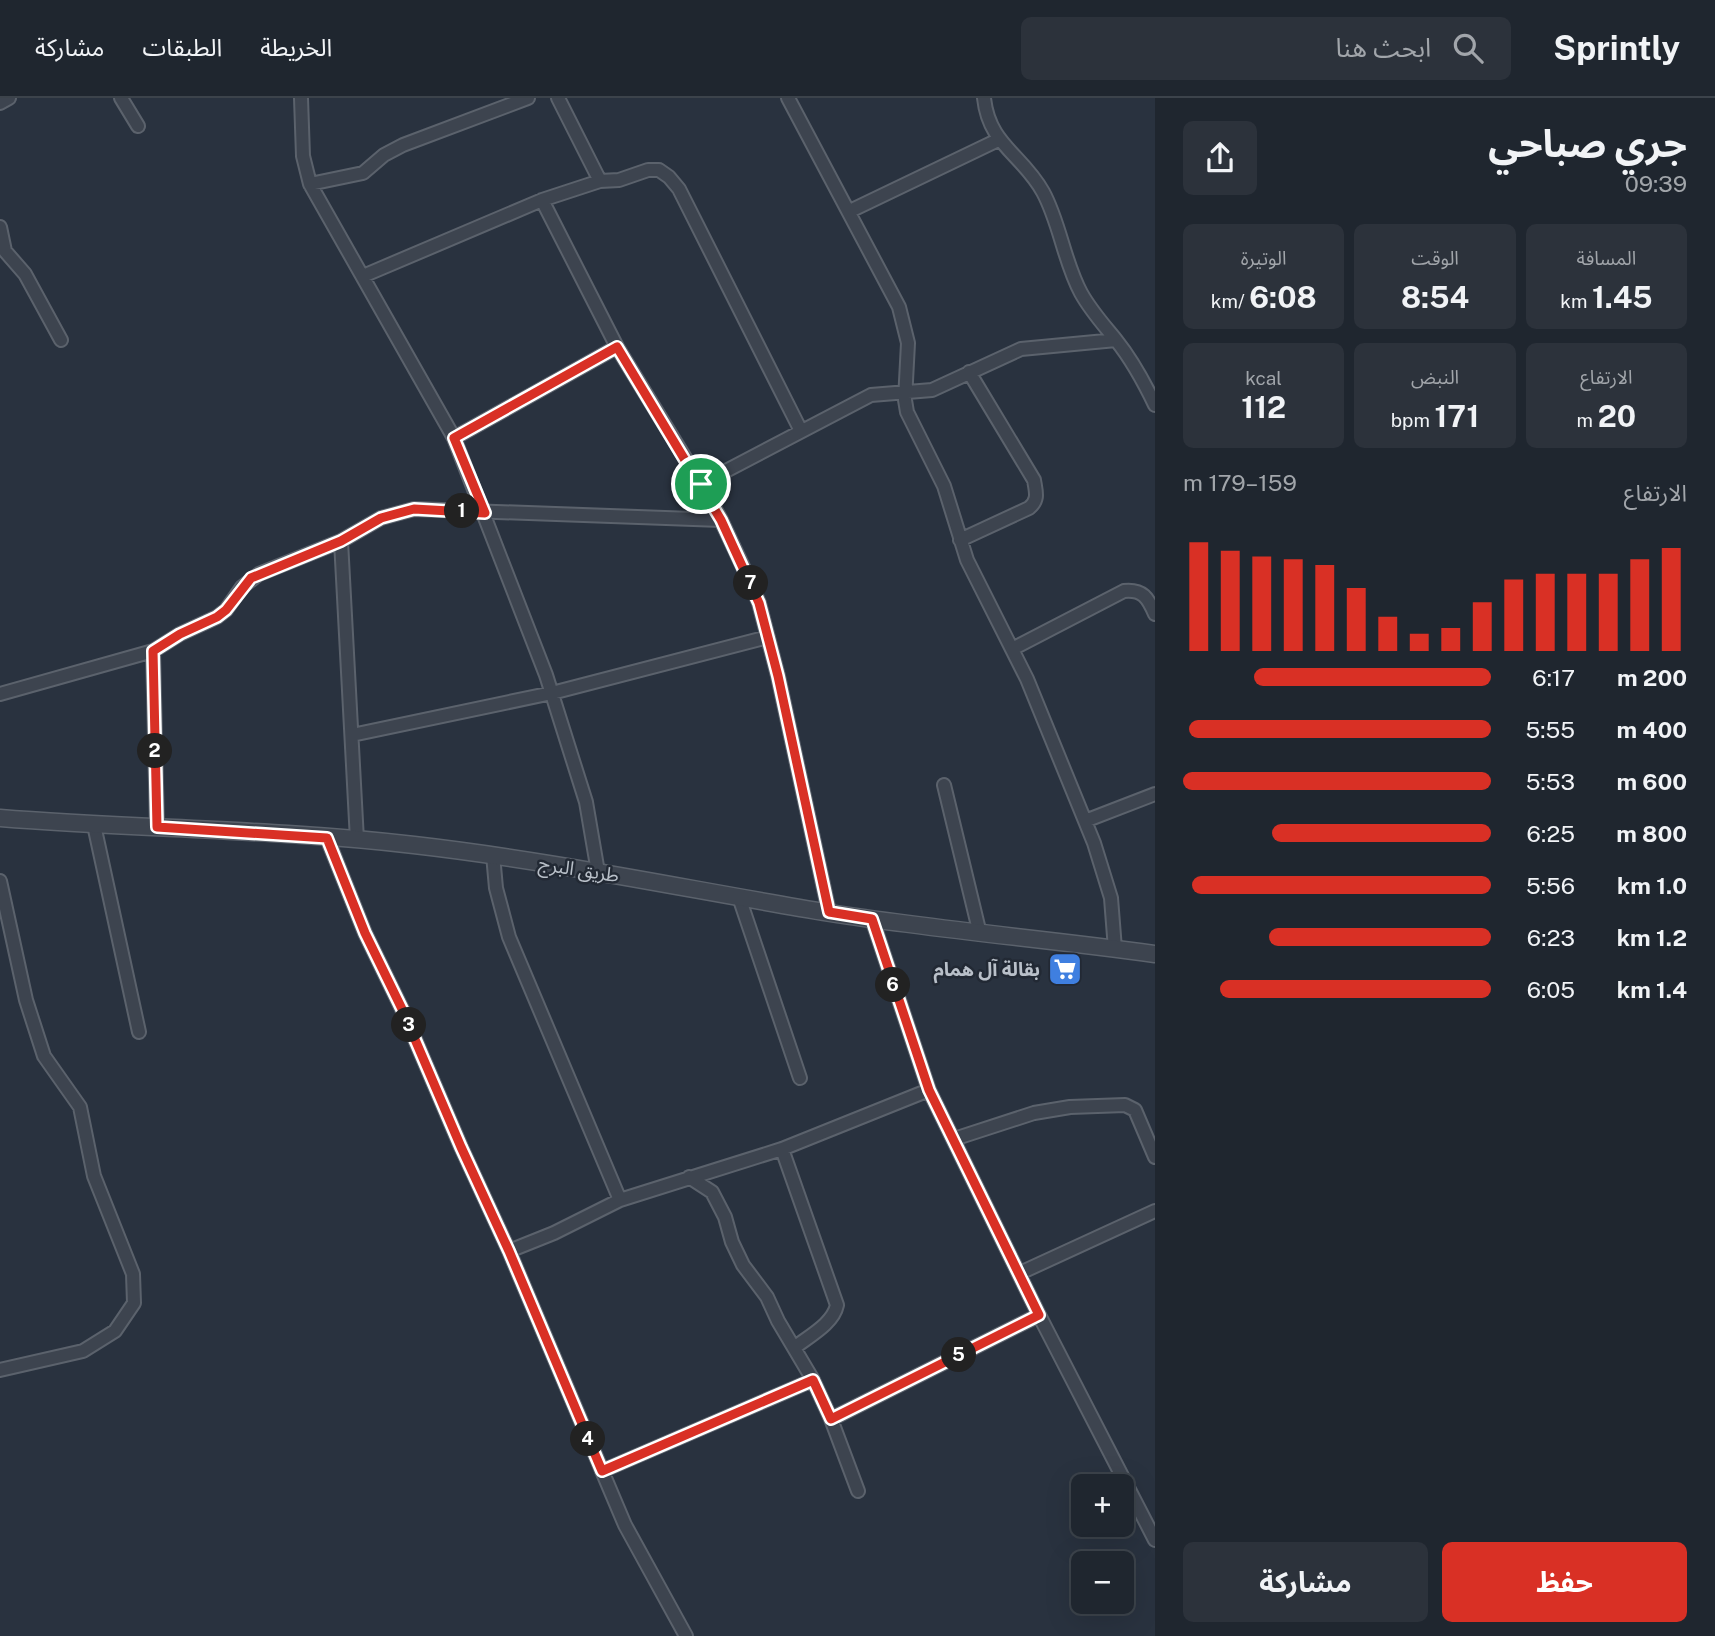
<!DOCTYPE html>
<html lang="ar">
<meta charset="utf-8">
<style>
body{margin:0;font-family:"Public Sans","Noto Sans Arabic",sans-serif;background:#2c323b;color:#f1f3f6;direction:rtl;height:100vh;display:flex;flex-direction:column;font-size:26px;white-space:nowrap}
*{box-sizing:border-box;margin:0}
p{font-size:23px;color:#a1a5aa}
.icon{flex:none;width:38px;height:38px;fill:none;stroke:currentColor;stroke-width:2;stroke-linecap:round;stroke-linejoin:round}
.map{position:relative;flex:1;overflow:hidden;direction:ltr}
.sheet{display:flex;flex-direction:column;background:#1f262f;width:560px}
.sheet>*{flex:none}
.tools{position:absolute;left:1071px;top:1376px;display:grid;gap:14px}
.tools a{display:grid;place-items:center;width:63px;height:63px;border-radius:10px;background:#1f262f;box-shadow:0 7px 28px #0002,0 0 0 2px #3c434b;font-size:35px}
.pin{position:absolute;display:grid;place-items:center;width:60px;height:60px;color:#fff;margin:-30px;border:4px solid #fff;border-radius:50%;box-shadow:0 2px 7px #0007}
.km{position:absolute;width:35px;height:35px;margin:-18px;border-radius:50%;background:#222;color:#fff;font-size:19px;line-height:35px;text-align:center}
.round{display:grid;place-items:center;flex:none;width:74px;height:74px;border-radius:10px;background:#2c323b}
.overview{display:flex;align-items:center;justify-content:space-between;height:119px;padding:0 28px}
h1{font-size:38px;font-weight:700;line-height:52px}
.figures{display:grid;grid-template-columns:repeat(3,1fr);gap:10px;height:119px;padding:7px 28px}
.figures div{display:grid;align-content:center;border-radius:10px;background:#2c323b;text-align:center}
.figures b{font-size:30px;font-weight:700}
.figures small{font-size:19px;font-weight:400}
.figures p{font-size:19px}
.chart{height:196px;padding:14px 28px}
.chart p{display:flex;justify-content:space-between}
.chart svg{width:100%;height:126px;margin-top:7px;stroke:#d93025;stroke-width:6}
.primary-button{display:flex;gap:14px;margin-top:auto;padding:14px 28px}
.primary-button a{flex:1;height:80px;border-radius:10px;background:#d93025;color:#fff;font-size:28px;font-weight:700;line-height:80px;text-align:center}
.primary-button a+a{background:#2c323b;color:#f1f3f6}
ul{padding:0 28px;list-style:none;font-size:23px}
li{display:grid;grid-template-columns:112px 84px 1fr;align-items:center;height:52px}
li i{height:18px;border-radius:9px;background:#d93025}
header{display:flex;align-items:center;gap:42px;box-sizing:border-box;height:98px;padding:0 35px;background:#1f262f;border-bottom:2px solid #3c434b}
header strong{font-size:33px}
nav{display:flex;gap:38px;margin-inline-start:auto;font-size:24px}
.search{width:490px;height:63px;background:#2c323b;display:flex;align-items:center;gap:18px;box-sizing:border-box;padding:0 24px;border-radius:10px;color:#a1a5aa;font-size:26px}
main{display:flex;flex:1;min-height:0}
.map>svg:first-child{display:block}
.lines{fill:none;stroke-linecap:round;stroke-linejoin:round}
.minor-casing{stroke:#5b626c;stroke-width:16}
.tertiary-casing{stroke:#5b626c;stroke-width:19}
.minor{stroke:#3d444f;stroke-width:12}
.tertiary{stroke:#3d444f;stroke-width:16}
.route-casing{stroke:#fff;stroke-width:14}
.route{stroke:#d93025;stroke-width:9}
.labels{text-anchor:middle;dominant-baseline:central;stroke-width:5;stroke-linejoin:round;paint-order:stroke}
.street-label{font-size:19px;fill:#b9c0c9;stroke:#222934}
.poi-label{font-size:19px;font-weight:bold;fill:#b9c0c9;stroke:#222934;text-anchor:end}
</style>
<header>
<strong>Sprintly</strong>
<div class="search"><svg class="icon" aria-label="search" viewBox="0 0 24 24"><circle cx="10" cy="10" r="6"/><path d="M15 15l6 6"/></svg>ابحث هنا</div>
<nav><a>الخريطة</a><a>الطبقات</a><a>مشاركة</a></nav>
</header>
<main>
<section class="sheet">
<div class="overview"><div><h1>جري صباحي</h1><p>09:39</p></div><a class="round"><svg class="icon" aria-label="share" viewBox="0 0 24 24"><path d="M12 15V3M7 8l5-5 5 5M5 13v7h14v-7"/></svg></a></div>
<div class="figures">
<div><p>المسافة</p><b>1.45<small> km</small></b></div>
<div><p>الوقت</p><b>8:54</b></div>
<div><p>الوتيرة</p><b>6:08<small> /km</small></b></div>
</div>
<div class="figures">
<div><p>الارتفاع</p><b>20<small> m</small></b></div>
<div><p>النبض</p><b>171<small> bpm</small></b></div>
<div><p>kcal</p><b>112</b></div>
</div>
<div class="chart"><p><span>الارتفاع</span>159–179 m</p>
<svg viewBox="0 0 160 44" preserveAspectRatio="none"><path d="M5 44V6M15 44V9M25 44V11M35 44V12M45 44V14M55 44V22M65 44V32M75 44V38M85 44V36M95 44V27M105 44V19M115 44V17M125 44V17M135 44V17M145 44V12M155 44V8"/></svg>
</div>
<ul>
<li><b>200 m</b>6:17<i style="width:77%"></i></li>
<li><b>400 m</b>5:55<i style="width:98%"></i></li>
<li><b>600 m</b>5:53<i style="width:100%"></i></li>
<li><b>800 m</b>6:25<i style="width:71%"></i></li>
<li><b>1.0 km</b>5:56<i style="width:97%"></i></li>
<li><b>1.2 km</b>6:23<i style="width:72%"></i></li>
<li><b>1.4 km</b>6:05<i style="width:88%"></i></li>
</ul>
<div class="primary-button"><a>حفظ</a><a>مشاركة</a></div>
</section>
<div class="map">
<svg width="1155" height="1538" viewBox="0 0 1155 1538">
<rect width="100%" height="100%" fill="#29323f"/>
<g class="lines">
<g class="minor-casing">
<path id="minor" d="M121,0L138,28
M301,0L303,58L310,86L454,340L546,577L586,704L598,774
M558,0L600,83
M788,0L899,209L908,245L905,302L907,314L944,388L967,462L1027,581L1094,745L1111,800L1115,851
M984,0C989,47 1022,56 1043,94C1060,125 1064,164 1081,195C1091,213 1103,226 1116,242C1132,262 1144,284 1155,307
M0,5L9,0
M310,86L363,75L384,57L403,47L528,0
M542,102L617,249L701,386L721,422L751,486L759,505L778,578L829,814
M850,113L998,42
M0,129L5,153L25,176L61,242
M363,178L542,102L600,83L619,82L648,72H659L669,79L679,91L801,333
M454,340L617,249
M701,386L871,297L932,292L1021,251L1116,242
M960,442L1029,410C1039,402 1036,394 1034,382L969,274
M341,443L357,742
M1012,551L1124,493C1143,491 1148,500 1155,516
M153,553L157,729
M0,596L153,553L180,536L217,519L226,512L242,489L259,476L341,443L381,420L414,411L721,422
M352,637L552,595L768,539
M944,687L980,836
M1085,723L1155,696
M94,727L139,934
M327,740L365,835L402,911L461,1049L509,1153L625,1427L686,1538
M493,757L496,790L509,839L620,1102
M0,783L26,902L44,958L80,1009L94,1078L133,1176L134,1205L115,1233L83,1253L0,1272
M739,799L800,980
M872,821L929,992L1039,1217L1155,1442
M954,1041L1034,1015L1070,1009L1125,1007L1135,1012L1155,1059
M782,1051L837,1207C833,1226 809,1238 794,1250
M689,1079L712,1094L725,1119L732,1144L743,1167L767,1199L778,1223L813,1282
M509,1153L554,1135L620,1102L782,1051L929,992
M1020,1175L1155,1113
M831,1321L1039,1217
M602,1373L813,1282L831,1321L858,1393"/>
</g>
<g class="tertiary-casing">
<path id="tertiary" d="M0,720C138,731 277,731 414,747C554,763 691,792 830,815C938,832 1047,841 1155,856"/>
</g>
<use href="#minor" class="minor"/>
<use href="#tertiary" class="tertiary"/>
</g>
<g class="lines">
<g class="route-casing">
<path id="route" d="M617,249L721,422L759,505L778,578L829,814L872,821L929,992L1039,1217L831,1321L813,1282L602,1373L509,1153L461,1049L402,911L365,835L327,740L157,729L153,553L180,536L217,519L226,512L251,480L341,443L381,420L414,411L485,415L454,340Z"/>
</g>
<use href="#route" class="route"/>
</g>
<defs>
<g id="supermarket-square" transform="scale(1.75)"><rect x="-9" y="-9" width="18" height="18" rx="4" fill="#3f7fe0" stroke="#222934"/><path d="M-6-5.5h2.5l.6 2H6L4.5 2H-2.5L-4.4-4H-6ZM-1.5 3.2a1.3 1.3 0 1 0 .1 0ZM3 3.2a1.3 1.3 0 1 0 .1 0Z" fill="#fff"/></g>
</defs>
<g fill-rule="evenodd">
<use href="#supermarket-square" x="1065" y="871"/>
</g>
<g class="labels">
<g class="street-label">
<text transform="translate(579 771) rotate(9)">طريق البرج</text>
</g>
<g class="poi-label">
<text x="1040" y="871">بقالة آل همام</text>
</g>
</g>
</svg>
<div class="tools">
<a>+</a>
<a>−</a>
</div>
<div class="pin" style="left:701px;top:386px;background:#1e9e55"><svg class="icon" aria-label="arrive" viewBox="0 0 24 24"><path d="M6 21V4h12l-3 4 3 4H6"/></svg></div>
<b class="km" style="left:462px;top:413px">1</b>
<b class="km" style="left:155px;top:653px">2</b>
<b class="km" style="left:409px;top:927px">3</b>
<b class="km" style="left:588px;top:1341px">4</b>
<b class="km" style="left:959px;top:1257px">5</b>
<b class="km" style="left:893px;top:887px">6</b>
<b class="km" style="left:751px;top:485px">7</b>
</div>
</main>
